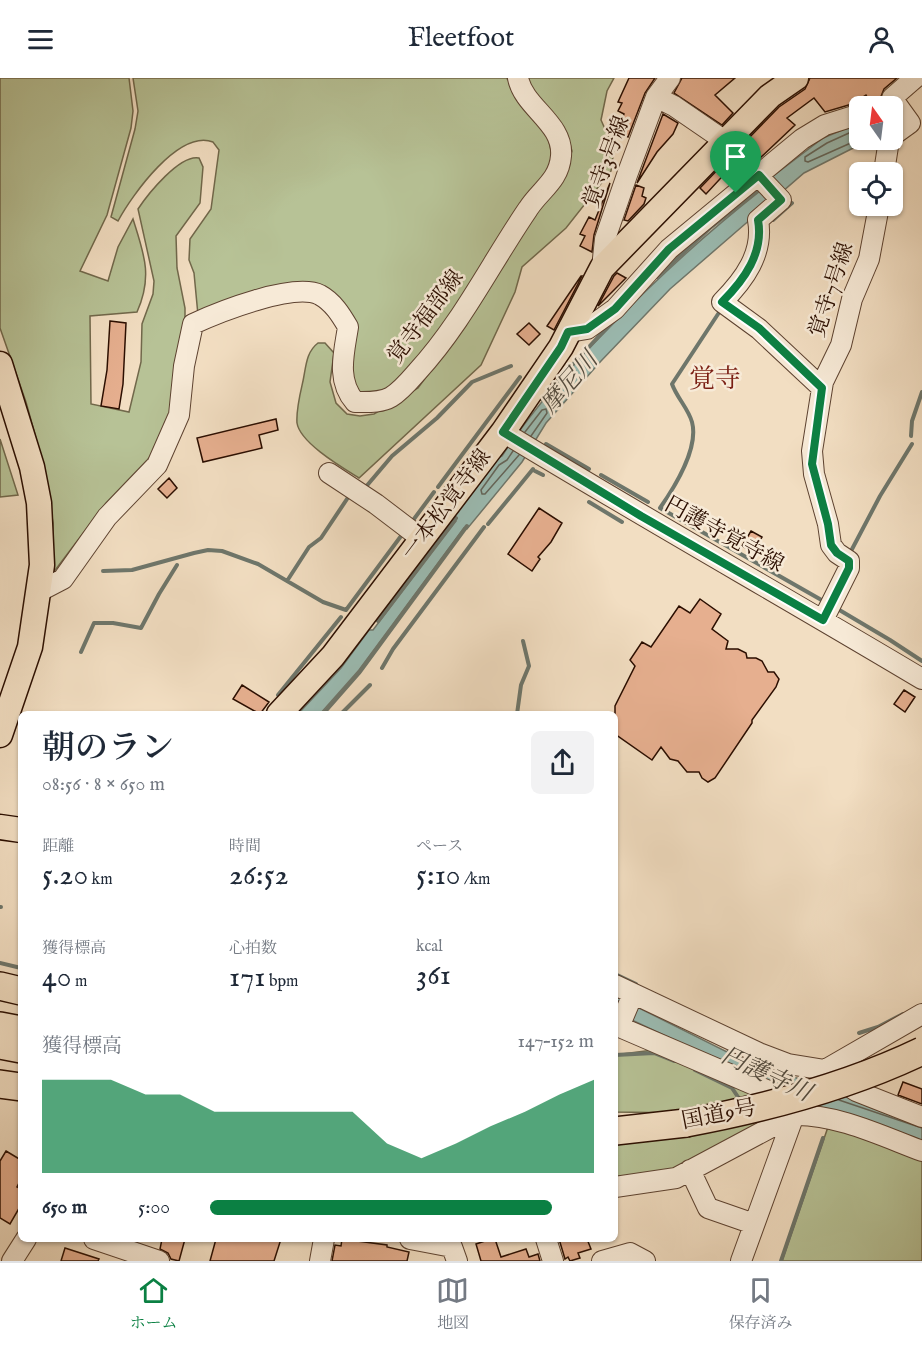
<!DOCTYPE html>
<html lang="ja">
<meta charset="utf-8">
<style>
body{margin:0;font-family:"IM FELL English","Noto Serif JP",serif;background:#f2f2f3;color:#1f2937;height:100vh;display:flex;flex-direction:column;font-size:22px;white-space:nowrap}
*{box-sizing:border-box;margin:0}
p{font-size:20px;color:#747a83}
.icon{flex:none;width:33px;height:33px;fill:none;stroke:currentColor;stroke-width:2;stroke-linecap:round;stroke-linejoin:round}
.map{position:relative;flex:1;overflow:hidden}
.sheet{position:absolute;left:18px;top:633px;width:600px;height:531px;display:flex;flex-direction:column;background:#fff;border-radius:9px;box-shadow:0 2px 4px #0004}
.sheet>*{flex:none}
.needle{width:39px;rotate:346deg}
.controls{position:absolute;left:849px;top:18px;display:grid;gap:12px}
.controls a{display:grid;place-items:center;width:54px;height:54px;border-radius:9px;background:#fff;box-shadow:0 2px 4px #0004;font-size:30px}
.pin{position:absolute;display:grid;place-items:center;width:51px;height:51px;color:#fff;margin:-62px -26px;border-radius:50% 50% 50% 0;rotate:-45deg;box-shadow:0 0 6px #0007}
.pin .icon{rotate:45deg}
.round{display:grid;place-items:center;flex:none;width:63px;height:63px;border-radius:9px;background:#f2f2f3}
.headline{display:flex;align-items:center;justify-content:space-between;height:102px;padding:0 24px}
h1{font-size:33px;font-weight:600;line-height:45px}
.stats{display:grid;grid-template-columns:repeat(3,1fr);gap:9px;height:102px;padding:6px 24px}
.stats div{display:grid;align-content:center}
.stats b{font-size:30px;font-weight:600}
.stats small{font-size:16px;font-weight:400}
.stats p{font-size:16px}
.chart{height:168px;padding:12px 24px}
.chart p{display:flex;justify-content:space-between}
.chart svg{width:100%;height:108px;margin-top:6px;fill:#0b8043;opacity:.7}
ul{padding:0 24px;list-style:none;font-size:20px}
li{display:grid;grid-template-columns:96px 72px 1fr;align-items:center;height:45px}
li i{height:15px;border-radius:8px;background:#0b8043}
header{display:flex;justify-content:space-between;align-items:center;height:78px;padding:0 24px;background:#fff;font-size:27px;font-weight:600}
.menu{display:flex;justify-content:space-around;align-items:center;height:84px;border-top:2px solid #e0e1e3;background:#fff;font-size:16px;color:#747a83}
.menu a{display:grid;justify-items:center;gap:3px}
.menu .current{color:#0b8043}
.map>svg:first-child{display:block}
.green{fill:#b7c296;stroke:#71684b;stroke-width:1.5}
.water{fill:#9bbcb3;stroke:#6e766b;stroke-width:1.5}
.lines{fill:none;stroke-linecap:round;stroke-linejoin:round}
.shore{stroke:#63655a;stroke-width:1.5}
.stream{stroke:#6e766b;stroke-width:4}
.building{fill:#e6af8f;stroke:#2b0e00;stroke-width:1.5}
.minor-casing{stroke:#5d4230;stroke-width:22}
.major-casing{stroke:#2b0e00;stroke-width:27}
.highway-casing{stroke:#2b0e00;stroke-width:30}
.minor{stroke:#f7ead7;stroke-width:20}
.major{stroke:#f2dec2;stroke-width:24}
.highway{stroke:#f2dec2;stroke-width:27}
.highway-bridge-casing{stroke:#2b0e00;stroke-width:30;stroke-linecap:butt}
.highway-bridge{stroke:#f2dec2;stroke-width:27}
.route-casing{stroke:#fff;stroke-width:12}
.route{stroke:#0b8043;stroke-width:8}
.labels{text-anchor:middle;dominant-baseline:central;stroke-width:5;stroke-linejoin:round;paint-order:stroke}
.street-label{font-size:22px;fill:#2b0e00;stroke:#f7ead7}
.water-label{font-size:24px;font-style:italic;fill:#524b3f;stroke:#f7ead7}
.quarter-label{font-size:26px;fill:#7a1f14;stroke:#f7ead7}
</style>
<header><svg class="icon" aria-label="menu" viewBox="0 0 24 24"><path d="M4 6h16M4 12h16M4 18h16"/></svg>Fleetfoot<svg class="icon" aria-label="person" viewBox="0 0 24 24"><circle cx="12" cy="8" r="4"/><path d="M4 21q1-7 8-7t8 7"/></svg></header>
<div class="map">
<svg width="922" height="1183" viewBox="0 0 922 1183">
<rect width="100%" height="100%" fill="#f2dec2"/>
<filter id="stains"><feTurbulence type="fractalNoise" baseFrequency=".00333" numOctaves="4"/><feColorMatrix values="0 0 0 0 .2 0 0 0 0 .09 0 0 0 0 .02 0 0 0 .5 -.17"/></filter>
<radialGradient id="worn" r=".72"><stop offset=".6" stop-color="#630" stop-opacity="0"/><stop offset="1" stop-color="#630" stop-opacity=".3"/></radialGradient>
<path class="green" d="M0,0H129L133,33L131,50L107,137L80,193L108,203L118,169L133,141C144,176 153,198 137,234L90,238L91,326L129,334L141,284L142,246L153,216L154,203L138,131C148,116 180,76 199,80L203,89L200,125L176,158L177,190L185,230V247L170,336L151,378L106,425L53,495V445L45,393L26,324L0,250Z
M133,0H506L511,4C528,29 558,58 550,89L429,273L385,313L366,318L359,313L351,301L352,273L321,208L198,237L194,195L189,182L190,161L211,131L219,72L213,64C179,51 132,117 118,143L111,139L135,51L138,33Z
M526,0H614L607,13L601,42L614,71L611,93L566,150L522,189L515,214L481,287L359,400C343,390 300,365 297,345C296,332 300,316 303,303C306,289 306,274 318,265H325L334,275L330,304L336,325L347,336L360,338L374,336L418,310L476,232L536,134L563,99L572,73L567,57L537,21Z
M0,361L18,417L0,419Z
M661,971L761,1018L684,1035L615,1034V977Z
M783,1033L679,1092L619,1101L615,1097V1067L661,1061Z
M828,1049L922,1077V1183H782Z"/>
<path class="water" d="M859,47L860,62H869L804,95L670,211L601,283L546,345L522,384L467,451L464,450L359,592L320,636H298L341,590L369,552H373L456,443L453,440L496,381L502,378C533,331 568,291 608,251C657,200 709,153 765,109L768,102L823,60L852,48L853,50Z
M615,918L727,974L729,969L734,972L733,977L922,1045V1067L814,1028L615,934Z"/>
<g class="lines">
<path class="shore" d="M849,55L856,58L853,64L808,84L805,83V79L827,65Z
M525,354L542,332L546,331L547,335L531,358
M513,373L507,382L499,387L481,412L482,416H485L519,377
M839,1022L922,1050"/>
<path class="stream" d="M773,142L792,125
M657,199L710,150L761,110
M722,230L672,306C677,320 688,330 692,344C699,370 674,410 660,430L825,524
M541,321L611,245
M911,358L912,343L922,314
M546,366L589,391
M535,393L543,397
M601,397L648,424
M438,409L520,299
M364,411L392,378L437,340L472,304L511,288
M589,424L622,444
M411,445L434,414
M488,446L533,391
M850,475L880,418L912,366
M103,493L132,492L194,475L208,472L222,473L258,486L323,524L346,532L404,454
M287,503L309,469L321,460L351,415
M836,530L890,562L922,583
M378,543L456,440
M81,574L94,545H113L141,550L159,516L177,487
M382,590L393,571L484,449
M278,617L341,539
M323,636L359,595L467,448
M341,636L370,607
M517,636L521,607L529,588L523,563
M0,829H1
M0,885L21,890
M615,896L636,906
M859,955L878,949L903,936
M615,977L654,975L674,983
M695,992L732,1010L740,1022
M781,1183L823,1060"/>
</g>
<path class="building" d="M629,0H655L645,15L628,59L618,54L624,36L618,33L622,25L618,24Z
M682,0H735L715,17L733,35L722,47L674,15Z
M810,0H897L884,11L880,21L871,26L866,17L852,26L825,34L814,20L787,40L795,47L759,81L744,65L779,29L805,11Z
M663,36L678,45L673,56L657,74L637,105Z
M727,82L732,88L706,116L700,110Z
M610,105L594,157L592,174L580,168L585,158L580,156L589,139L595,142Z
M636,107L644,110L642,118L646,120L644,126L628,143L624,142Z
M617,195L626,200L598,228L614,198Z
M581,198H582L554,252L547,248Z
M110,243L126,245L123,306L119,331L101,328L107,292Z
M529,245L540,256L529,267L517,256Z
M276,341L278,352L259,357L262,370L203,384L197,360Z
M169,400L177,410L167,420L158,411Z
M539,430L562,445L551,464L538,479L540,481L532,493L508,476Z
M751,453L762,459L753,474L742,468Z
M700,521L721,536L712,551L728,563L726,571H738L746,575L747,580H756L762,583L768,594H774L779,601L776,609L752,642V645L715,700L708,704L702,700L699,694H687L678,683L670,681L661,669L652,682L615,656V628L635,588L630,582L642,564L651,569L679,528L690,535Z
M242,607L269,624L260,636L233,621Z
M904,612L915,619L905,634L894,626Z
M903,1004L922,1011V1026L898,1017Z
M6,1073L21,1082V1101L17,1109L21,1111V1127L10,1146L0,1140V1083Z
M162,1161H185L179,1183L171,1181L168,1175L160,1171Z
M216,1161H281L274,1183H210Z
M342,1161L387,1167V1169L409,1174L407,1183H332L335,1167L341,1168Z
M491,1161H495L501,1179L526,1171L529,1179L538,1176L540,1183H481L476,1166Z
M559,1161H587L591,1171L578,1175L580,1180L570,1183L568,1179L565,1181Z
M65,1170L99,1181L98,1183H61Z"/>
<g class="lines">
<g class="minor-casing">
<path id="minor" d="M656,19L674,28L725,63L781,122L758,142C764,175 744,202 722,224L759,251L822,310
M892,58L910,45L892,20L915,0
M884,94L889,62
M602,190L605,161L627,97L656,19L670,0
M569,254L587,251L615,231L669,171L802,61L825,47L860,36
M503,354C641,438 783,518 922,601
M329,395L376,426L422,461
M38,514L63,501L107,439L157,387L179,337L184,288L193,246C219,234 294,204 320,217C333,224 341,237 348,249C344,275 336,302 355,324C367,324 381,325 391,319C401,313 410,302 417,294C462,245 491,185 528,131C540,112 559,103 561,78C564,45 524,30 518,0
M823,542L849,490V483L837,475L831,467L828,446L814,396L812,373L823,304L841,267L852,221L869,181L879,128
M615,907L759,975L788,986L825,992L856,1013L922,1039
M615,947L771,1014L788,1030
M619,949L633,916
M825,992L922,936
M690,1092L708,1130L754,1146
M615,1109L676,1100L794,1037C837,1036 882,1058 922,1073
M94,1161L159,1183
M410,1161L452,1169L457,1183
M546,1161L553,1183
M12,1183L26,1161
M320,1183L324,1161
M602,1183L630,1175L645,1183
M741,1183L794,1037"/>
</g>
<g class="major-casing">
<path id="major" d="M0,286L32,389L39,425L42,487L30,569L0,657
M279,636L333,578L503,354L561,269L602,190L770,18L796,0
M0,749L21,752"/>
</g>
<g class="highway-casing">
<path id="highway" d="M0,908L21,913
M0,948L21,952
M0,967L21,971
M0,1006L21,1009
M615,1053L686,1045"/>
</g>
<use href="#minor" class="minor"/>
<use href="#major" class="major"/>
<use href="#highway" class="highway"/>
<g class="highway-bridge-casing">
<path id="highway-bridge" d="M686,1045C767,1030 847,1009 922,973"/>
</g>
<use href="#highway-bridge" class="highway-bridge"/>
</g>
<g class="lines">
<g class="route-casing">
<path id="route" d="M759,97L781,122L758,142C764,175 744,202 722,224L759,250L822,310L812,386L828,446L831,467L837,475L849,483V490L823,542L641,438L503,354L561,269L568,254L587,251L615,231L669,171Z"/>
</g>
<use href="#route" class="route"/>
</g>
<g class="labels">
<g class="street-label">
<text transform="translate(607 84) rotate(-70)">覚寺3号線</text>
<text transform="translate(832 212) rotate(-72)">覚寺7号線</text>
<text transform="translate(426 239) rotate(-53)">覚寺福部線</text>
<text transform="translate(447 427) rotate(-53)">一本松覚寺線</text>
<text transform="translate(724 457) rotate(29)">円護寺覚寺線</text>
<text transform="translate(719 1037) rotate(-11)">国道9号</text>
</g>
<g class="water-label">
<text transform="translate(570 305) rotate(-49)">摩尼川</text>
<text transform="translate(766 997) rotate(25)">円護寺川</text>
</g>
<g class="quarter-label">
<text x="715" y="301">覚寺</text>
</g>
</g>
<rect width="100%" height="100%" filter="url(#stains)"/>
<rect width="100%" height="100%" fill="url(#worn)"/>
</svg>
<div class="controls">
<a><svg class="needle" viewBox="-14 -14 28 28"><path d="M0-13l5 13h-10z" fill="#e53935"/><path d="M0 13l5-13h-10z" fill="#747a83"/></svg></a>
<a><svg class="icon" aria-label="locate" viewBox="0 0 24 24"><circle cx="12" cy="12" r="6"/><path d="M12 2v4M12 18v4M2 12h4M18 12h4"/></svg></a>
</div>
<div class="pin" style="left:736px;top:115px;background:#1e9e55"><svg class="icon" aria-label="arrive" viewBox="0 0 24 24"><path d="M6 21V4h12l-3 4 3 4H6"/></svg></div>
<section class="sheet">
<div class="headline"><div><h1>朝のラン</h1><p>08:56 · 8 × 650 m</p></div><a class="round"><svg class="icon" aria-label="share" viewBox="0 0 24 24"><path d="M12 15V3M7 8l5-5 5 5M5 13v7h14v-7"/></svg></a></div>
<div class="stats">
<div><p>距離</p><b>5.20<small> km</small></b></div>
<div><p>時間</p><b>26:52</b></div>
<div><p>ペース</p><b>5:10<small> /km</small></b></div>
</div>
<div class="stats">
<div><p>獲得標高</p><b>40<small> m</small></b></div>
<div><p>心拍数</p><b>171<small> bpm</small></b></div>
<div><p>kcal</p><b>361</b></div>
</div>
<div class="chart"><p><span>獲得標高</span>147–152 m</p>
<svg viewBox="0 0 160 44" preserveAspectRatio="none"><path d="M0 44V6L10 6L20 6L30 12L40 12L50 19L60 19L70 19L80 19L90 19L100 32L110 38L120 32L130 25L140 19L150 12L160 6V44z"/></svg>
</div>
<ul>
<li><b>650 m</b>5:00<i style="width:89%"></i></li>
</ul>
</section>
</div>
<nav class="menu">
<a class="current"><svg class="icon" aria-label="home" viewBox="0 0 24 24"><path d="M3 11l9-7 9 7M6 9v11h12V9"/></svg>ホーム</a>
<a><svg class="icon" aria-label="map" viewBox="0 0 24 24"><path d="M3 6l6-2 6 2 6-2v14l-6 2-6-2-6 2zM9 4v14M15 6v14"/></svg>地図</a>
<a><svg class="icon" aria-label="saved" viewBox="0 0 24 24"><path d="M7 4h10v16l-5-4-5 4z"/></svg>保存済み</a>
</nav>
